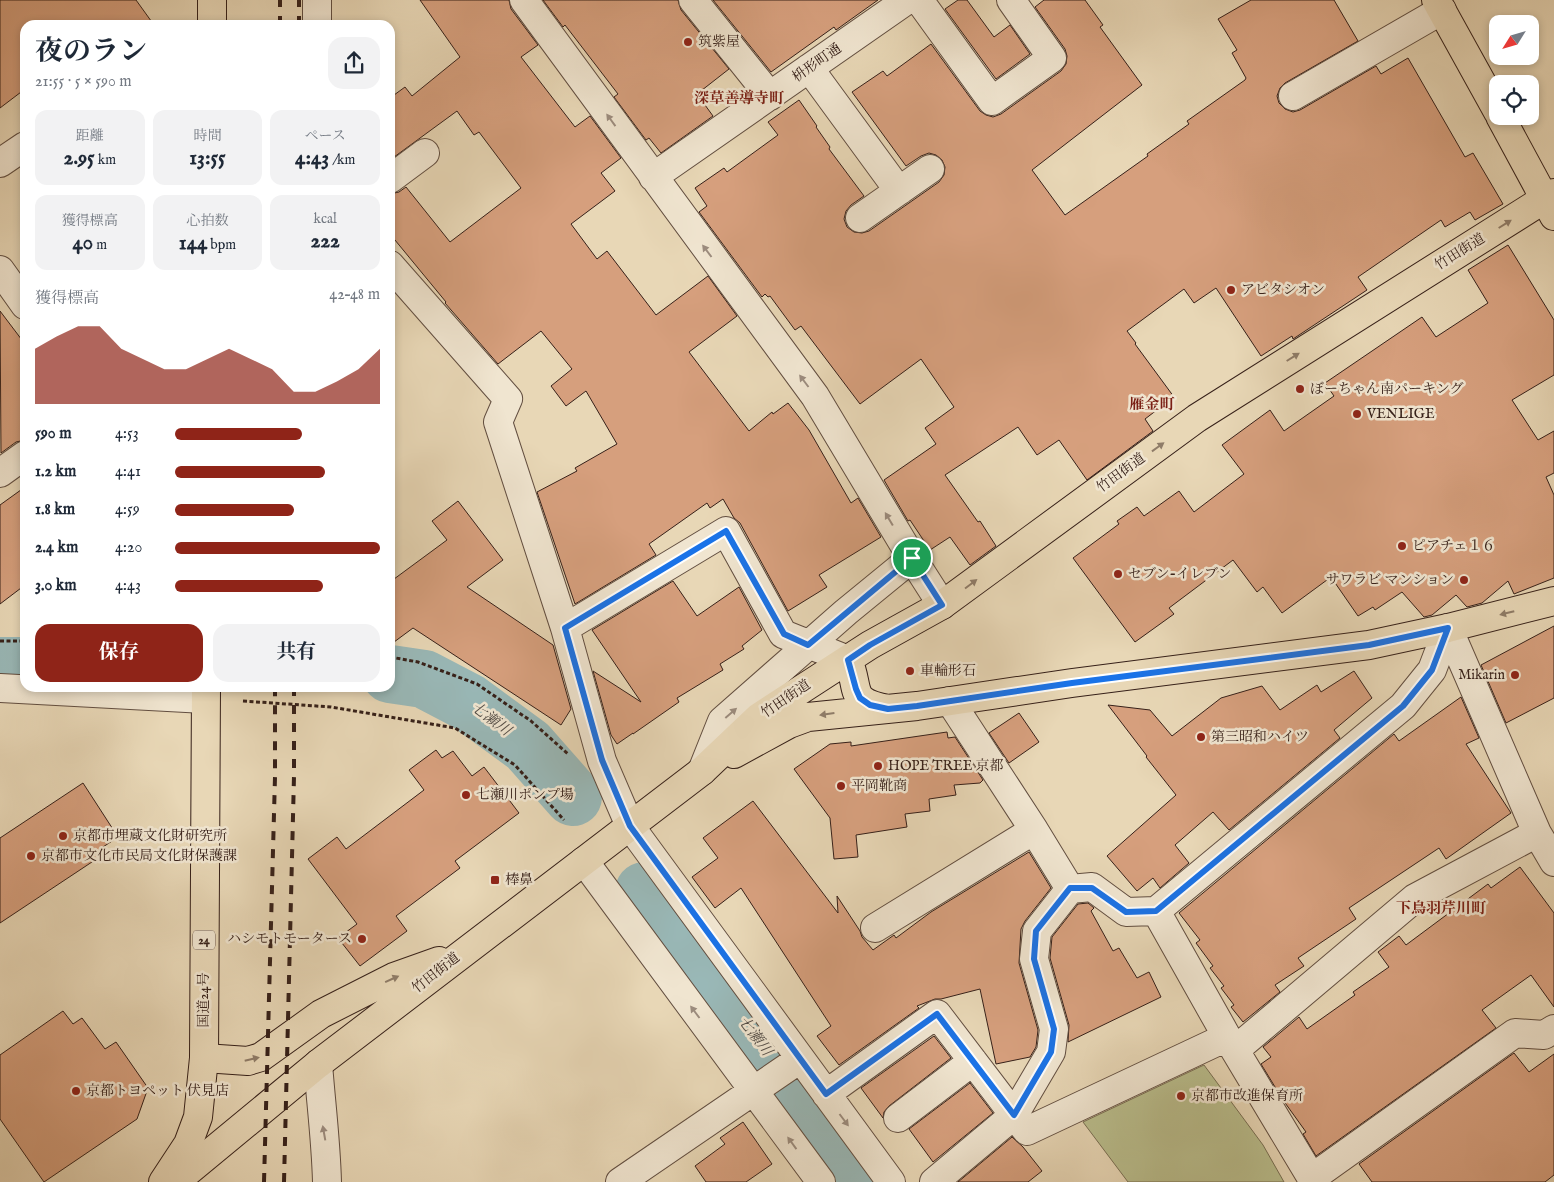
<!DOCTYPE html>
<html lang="ja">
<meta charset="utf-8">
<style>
body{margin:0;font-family:"IM FELL English","Noto Serif JP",serif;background:#f2f2f3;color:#1f2937;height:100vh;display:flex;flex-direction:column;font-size:19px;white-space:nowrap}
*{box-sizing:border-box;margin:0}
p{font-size:16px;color:#747a83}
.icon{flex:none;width:28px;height:28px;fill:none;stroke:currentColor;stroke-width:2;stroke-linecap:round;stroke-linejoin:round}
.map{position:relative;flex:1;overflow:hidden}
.panel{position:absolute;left:20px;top:20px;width:375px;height:672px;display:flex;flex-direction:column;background:#fff;border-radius:15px;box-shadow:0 2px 8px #0003}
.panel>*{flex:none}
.needle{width:32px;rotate:233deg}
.buttons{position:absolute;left:1489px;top:15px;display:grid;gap:10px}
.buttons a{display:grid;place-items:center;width:50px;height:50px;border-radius:10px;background:#fff;box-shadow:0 2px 8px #0003;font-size:25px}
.pin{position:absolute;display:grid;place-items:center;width:42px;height:42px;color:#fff;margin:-21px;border:2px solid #fff;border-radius:50%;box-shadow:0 1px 5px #0007}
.round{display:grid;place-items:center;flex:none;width:52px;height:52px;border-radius:15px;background:#f2f2f3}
.head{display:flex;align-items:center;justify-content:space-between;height:85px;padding:0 15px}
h1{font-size:28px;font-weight:700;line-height:38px}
.figures{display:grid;grid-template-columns:repeat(3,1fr);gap:8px;height:85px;padding:5px 15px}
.figures div{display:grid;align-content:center;border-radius:12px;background:#f2f2f3;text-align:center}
.figures b{font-size:21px;font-weight:700}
.figures small{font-size:14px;font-weight:400}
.figures p{font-size:14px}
.chart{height:140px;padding:10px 15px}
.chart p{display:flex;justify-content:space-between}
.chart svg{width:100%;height:90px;margin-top:5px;fill:#8f2418;opacity:.7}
.button{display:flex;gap:10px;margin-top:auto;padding:10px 15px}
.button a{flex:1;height:58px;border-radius:15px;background:#8f2418;color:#fff;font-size:20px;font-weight:700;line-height:58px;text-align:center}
.button a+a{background:#f2f2f3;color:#1f2937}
ul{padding:0 15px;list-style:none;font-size:16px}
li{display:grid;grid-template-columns:80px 60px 1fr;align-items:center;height:38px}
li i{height:12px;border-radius:6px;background:#8f2418}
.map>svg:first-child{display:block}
.green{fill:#b9bd8c;stroke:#786e52}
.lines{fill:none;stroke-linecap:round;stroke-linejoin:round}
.river{stroke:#99b8b7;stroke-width:58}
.building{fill:#d69f7d;stroke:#362019}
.minor-casing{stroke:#624e40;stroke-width:30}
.major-casing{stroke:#362019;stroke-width:30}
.highway-casing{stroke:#362019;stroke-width:30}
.path{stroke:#362019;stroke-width:3;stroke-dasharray:4 2.5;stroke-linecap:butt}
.minor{stroke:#f0e5d0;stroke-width:28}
.major{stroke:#e8d7b6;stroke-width:28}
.highway{stroke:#e8d7b6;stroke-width:28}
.rail{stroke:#362019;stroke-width:4;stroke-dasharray:9 9;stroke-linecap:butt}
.oneway{fill:#9c8c7e}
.oneway2{fill:#8f7c68}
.route-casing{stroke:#fff;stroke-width:10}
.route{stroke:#1a73e8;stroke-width:6}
.poi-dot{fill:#8f2418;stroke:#f0e5d0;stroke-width:2}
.labels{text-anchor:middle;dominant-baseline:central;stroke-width:5;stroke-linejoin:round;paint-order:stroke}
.shield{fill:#f0e5d0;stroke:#6e5b50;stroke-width:1}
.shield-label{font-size:12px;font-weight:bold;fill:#362019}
.poi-label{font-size:14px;fill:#362019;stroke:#f0e5d0;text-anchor:start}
.street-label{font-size:14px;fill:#362019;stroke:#f0e5d0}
.neighbourhood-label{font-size:15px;font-weight:bold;fill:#7a1f14;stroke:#f0e5d0}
.water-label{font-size:15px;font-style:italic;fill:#544e48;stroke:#f0e5d0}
</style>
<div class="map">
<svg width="1554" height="1182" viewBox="0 0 1554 1182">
<rect width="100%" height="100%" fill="#e8d7b6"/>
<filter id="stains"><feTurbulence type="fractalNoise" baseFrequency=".004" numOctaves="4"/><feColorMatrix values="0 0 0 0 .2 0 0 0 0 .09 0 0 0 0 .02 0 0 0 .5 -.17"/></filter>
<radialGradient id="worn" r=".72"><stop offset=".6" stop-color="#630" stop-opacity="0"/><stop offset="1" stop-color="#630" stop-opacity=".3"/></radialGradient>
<path class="green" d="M1204,1065L1263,1145L1284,1182H1128L1083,1122Z"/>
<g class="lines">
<path class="river" d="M0,666H25
M390,674L424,679L468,702L528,746L573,797
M644,891L865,1182"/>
</g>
<path class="building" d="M0,0H136L154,25H25V89L0,108Z
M420,0H509L511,9L538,45L521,57L575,127L590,116L621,158L601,173L615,191L571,224L597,259L607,251L656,315L708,276L737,316L689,352L749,431L772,412L773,414L788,403L809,430L851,503L858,498L881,537L819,575L827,587L788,611L740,523L734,518L723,499L710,508L707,503L649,544L656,555L575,604L537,492L577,471L575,468L617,444L586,391L566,406L551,386L572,369L541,331L498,364L445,303L446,302L390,234V194L399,192L406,187L450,242L521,188L479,132L474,135L457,111L390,160V98L405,87L412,96L460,57Z
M543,0H678L681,10L729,69L697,94L713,116L661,153L649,138L646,140L614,97L618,94L565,25L563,27Z
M713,0H878L836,30L834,27L771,72Z
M958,0H967L994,37L1010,25L1030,54L996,79L945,9Z
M1044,0H1085L1103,25L1100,27L1142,85L1032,170L1065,215L1148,156L1147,154L1189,124L1187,121L1245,80L1246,78L1232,53L1237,50L1218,19L1251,0H1334L1358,41L1285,83L1280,88L1277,96L1279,103L1285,109L1293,112L1300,110L1376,66L1381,74L1408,58L1465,157L1473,153L1503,204L1475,220L1470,212L1445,227L1441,220L1358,277L1367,290L1293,339L1292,336L1261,356L1216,288L1194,303L1184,289L1127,331L1136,343L1135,344L1174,397L1145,419L1153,431L1087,480L1059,440L1037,455L1018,427L945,475L978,522L980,521L996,546L970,565L950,537L930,550L910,520L908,521L884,480L936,444L925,428L954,407L921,359L860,404L801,326L795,330L770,296L768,297L765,294L762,297L699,212L707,206L695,188L724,168L727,172L778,135L768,122L799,100L817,126L816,127L830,147L829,149L864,196L851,205L846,211L844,219L847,227L854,232L862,233L869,231L939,182L944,175L945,167L942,160L936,155L929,153L921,156L906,166L852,92L883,71L887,76L931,44L980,111L986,115L993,117L1001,114L1061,71L1066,64L1067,56L1065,49L1035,7Z
M1508,245L1554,320V375L1512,400L1538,440L1554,431V473L1546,477L1554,495V578L1514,594L1508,581L1482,603L1467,607L1456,595L1432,615L1424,617L1402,592L1375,610L1373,607L1358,616L1331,577L1282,613L1263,587L1257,592L1233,560L1169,608L1174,614L1135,642L1073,558L1119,524L1117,521L1137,507L1144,516L1179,491L1194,512L1244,474L1222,445L1270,410L1284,431L1334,396L1325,383L1422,317L1436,337L1488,303L1468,270Z
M0,311L25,344V440L16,442L1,453Z
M25,487V585L0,604V505Z
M458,501L503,560L467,587L553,645L571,709L561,725L413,628L390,645V582L447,540L432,521Z
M673,581L697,616L739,587L762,630L742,646L744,649L720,664L723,670L677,698L679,702L633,734V733L617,744L611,735L593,671L641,702L592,630Z
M1554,626V698L1506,723L1481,665Z
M1354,671L1372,698L1334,730L1340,738L1229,830L1213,812L1175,845L1189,863L1160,888L1153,878L1137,891L1107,856L1176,795L1146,757L1147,756L1108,705L1150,710L1172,736L1221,698L1262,686L1280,710L1317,685L1321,692Z
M1461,697L1479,738L1466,744L1511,813L1446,859L1439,848L1349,908L1356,919L1298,958L1304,966L1275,985L1280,992L1243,1022L1231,1007L1234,1005L1221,988L1224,986L1210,968L1213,966L1196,943L1200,940L1179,913L1394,734L1399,741Z
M1019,713L1039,742L1009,763L989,733Z
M947,732L948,738L955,737L983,780L980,783L954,785L956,795L929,799L930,811L905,814L907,827L856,835L858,857L834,859L830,818L794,769L830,744L851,742V746Z
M436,750L442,758L453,751L472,776L484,767L519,813L455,861L460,868L396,916L407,931L360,966L338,938L357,924L308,859L337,837L346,849L424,790L409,770Z
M83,783L118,837L103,847L107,852L0,923V838Z
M753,801L838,913L837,896L860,931L862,937L873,950L894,935L896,938L931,912L1029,852L1051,888L1025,921L1021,929L1019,963L1038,1030L1036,1047L1030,1057L996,1064L980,989L941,999H935L917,1006L919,1008L839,1065L817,1036L831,1026L741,888L715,908L692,877L718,858L703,838Z
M1520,867L1554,913V1007L1531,975L1482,1010L1496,1028L1316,1156L1303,1134L1306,1132L1283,1100L1261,1064L1271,1057L1263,1047L1299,1017L1307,1029L1355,995L1353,992L1389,967L1378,952L1399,936L1406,945L1488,884L1491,888Z
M1088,903L1094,908L1091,911L1113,951L1119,948L1137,978L1149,972L1161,997L1068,1042L1069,1025L1050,958L1052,937L1078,904Z
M63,1011L73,1024L82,1018L105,1049L116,1042L148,1088L137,1119L44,1182L0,1119V1055Z
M934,1036L951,1058L889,1106L884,1112L883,1118L861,1088Z
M1514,1053L1529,1072L1554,1054V1175L1545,1182H1372L1359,1164Z
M970,1083L993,1113L933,1162L909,1129Z
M743,1122L772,1164L746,1182H706L695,1166L725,1144L720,1138Z
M1012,1137L1023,1147L1042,1171L1028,1182H958Z"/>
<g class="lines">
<g class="minor-casing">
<path id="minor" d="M524,0L815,396L912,558L942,605
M693,0L770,96
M919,0L992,101L1052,58L1011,0
M317,25V0
M809,68L899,191
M1293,96L1442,10
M0,163L25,146
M653,177L907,0
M390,179L425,153
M860,218L930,169
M390,265L508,399L498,422L565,628L602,761L630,826L891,1182
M0,270L25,305
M0,473L25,455
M565,628L726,531L783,634L848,660
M0,688L205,699
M950,701L1034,830L1070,889L1092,887L1126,912L1156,911
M702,771L722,721L846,612L912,558
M584,861L821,1182
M875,928L1034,830
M1235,1050L1415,898L1537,833
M318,1064C321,1103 326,1142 327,1182
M826,1094L937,1014L1014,1115L1027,1131L1227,1037
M898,1118L973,1061
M1312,1178L1515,1033L1544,1035L1554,1029
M620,1182L800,1059
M934,1182L1014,1115L1051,1052L1054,1029L1034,959L1037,931L1070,889
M1314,1182L1227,1037L1156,911L1403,706L1432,670L1448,628L1537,833L1554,862"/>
</g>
<g class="major-casing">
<path id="major" d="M1436,0L1498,112
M1500,116L1554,216
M848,660C861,690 846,701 888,709
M734,754L789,724L808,717L917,706L1072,683L1369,645L1448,628L1554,601
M204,1058L248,1061L261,1057L321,1014L394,977L439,961
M175,1182L318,1064L702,771L759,717L870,645L942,605L1197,418L1554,193"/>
</g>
<g class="highway-casing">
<path id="highway" d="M212,0V25
M163,1182L188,1144L198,1117L204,1058L206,688"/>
</g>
<path class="path" d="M0,641H25
M390,657L418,662L477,684L531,721L568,754
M243,701L331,707L455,728L515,765L564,820"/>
<use href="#minor" class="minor"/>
<use href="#major" class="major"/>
<use href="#highway" class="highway"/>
<path class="rail" d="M280,25V0
M299,25V0
M264,1182L275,777V688
M284,1182L294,776V688"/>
</g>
<defs><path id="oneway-solid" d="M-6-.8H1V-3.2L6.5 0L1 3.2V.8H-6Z" transform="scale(1.25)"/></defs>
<g class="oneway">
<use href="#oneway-solid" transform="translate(611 120) rotate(-126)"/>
<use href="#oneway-solid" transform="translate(707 251) rotate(-127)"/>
<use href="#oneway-solid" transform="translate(804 381) rotate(-127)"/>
<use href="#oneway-solid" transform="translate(889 519) rotate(-121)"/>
<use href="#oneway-solid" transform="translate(731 713) rotate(-41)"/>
<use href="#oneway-solid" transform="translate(695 1012) rotate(-127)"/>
<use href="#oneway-solid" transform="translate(844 1120) rotate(53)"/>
<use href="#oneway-solid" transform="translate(324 1133) rotate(-100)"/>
<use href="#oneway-solid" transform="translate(792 1143) rotate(-126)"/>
</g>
<g class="oneway2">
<use href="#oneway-solid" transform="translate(1505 224) rotate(-32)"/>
<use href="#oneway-solid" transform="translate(1293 357) rotate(-32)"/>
<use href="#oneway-solid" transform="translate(1158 447) rotate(-36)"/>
<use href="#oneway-solid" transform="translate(971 584) rotate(-37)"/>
<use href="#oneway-solid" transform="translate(1507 613) rotate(166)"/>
<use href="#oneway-solid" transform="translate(827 714) rotate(172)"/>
<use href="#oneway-solid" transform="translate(392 979) rotate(-24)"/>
<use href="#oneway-solid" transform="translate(252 1059) rotate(-13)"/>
</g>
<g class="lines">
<g class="route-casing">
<path id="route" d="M726,531L784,634L808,645L912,558L942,605L870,645L848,660L856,689L860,698L870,705L888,709L917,706L1072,683L1369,645L1448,628L1432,670L1403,706L1156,911L1126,912L1092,888H1070L1036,931L1034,959L1054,1029L1051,1052L1014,1115L937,1014L826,1094L630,826L602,760L565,628Z"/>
</g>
<use href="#route" class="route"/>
</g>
<g class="poi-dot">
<circle cx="688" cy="42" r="5"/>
<circle cx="1231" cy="290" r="5"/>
<circle cx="1300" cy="389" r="5"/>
<circle cx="1357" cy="414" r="5"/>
<circle cx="1402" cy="546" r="5"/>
<circle cx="1118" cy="574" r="5"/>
<circle cx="1464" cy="580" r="5"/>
<circle cx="910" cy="671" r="5"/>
<circle cx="1515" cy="675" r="5"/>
<circle cx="1201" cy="737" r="5"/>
<circle cx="878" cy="766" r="5"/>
<circle cx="841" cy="786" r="5"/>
<circle cx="466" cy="795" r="5"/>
<circle cx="63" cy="836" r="5"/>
<circle cx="31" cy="856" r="5"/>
<rect x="490" y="875" width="10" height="10" rx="2.5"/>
<circle cx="362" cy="939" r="5"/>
<circle cx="76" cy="1091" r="5"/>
<circle cx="1181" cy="1096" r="5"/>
</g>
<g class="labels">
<rect class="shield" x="193" y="930.5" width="22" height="19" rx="4"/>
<g class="shield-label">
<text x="204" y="940">24</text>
</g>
<g class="poi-label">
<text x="698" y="42">筑紫屋</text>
<text x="1241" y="290">アビタシオン</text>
<text x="1310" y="389">ぼーちゃん南パーキング</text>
<text x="1367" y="414">VENLIGE</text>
<text x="1412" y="546">ピアチェ１６</text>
<text x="1128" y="574">セブン-イレブン</text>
<text x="1454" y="580" text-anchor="end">サワラビ マンション</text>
<text x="920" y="671">車輪形石</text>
<text x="1505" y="675" text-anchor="end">Mikarin</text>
<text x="1211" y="737">第三昭和ハイツ</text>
<text x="888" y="766">HOPE TREE 京都</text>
<text x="851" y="786">平岡靴商</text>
<text x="476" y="795">七瀬川ポンプ場</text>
<text x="73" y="836">京都市埋蔵文化財研究所</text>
<text x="41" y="856">京都市文化市民局文化財保護課</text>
<text x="505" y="880">棒鼻</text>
<text x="352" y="939" text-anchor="end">ハシモトモータース</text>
<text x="86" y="1091">京都トヨペット 伏見店</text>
<text x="1191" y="1096">京都市改進保育所</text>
</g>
<g class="street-label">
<text transform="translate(817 63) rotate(-35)">枡形町通</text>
<text transform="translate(1460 252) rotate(-32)">竹田街道</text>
<text transform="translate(1121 473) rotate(-36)">竹田街道</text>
<text transform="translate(786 699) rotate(-34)">竹田街道</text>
<text transform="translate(436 973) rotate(-38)">竹田街道</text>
<text transform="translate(204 1000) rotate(-90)">国道24号</text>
</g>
<g class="neighbourhood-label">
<text x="739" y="98">深草善導寺町</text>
<text x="1152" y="404">雁金町</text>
<text x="1441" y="908">下鳥羽芹川町</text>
</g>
<g class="water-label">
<text transform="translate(491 719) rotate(37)">七瀬川</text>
<text transform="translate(755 1036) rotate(53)">七瀬川</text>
</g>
</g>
<rect width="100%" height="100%" filter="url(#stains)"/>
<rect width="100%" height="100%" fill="url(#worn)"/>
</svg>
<div class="buttons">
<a><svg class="needle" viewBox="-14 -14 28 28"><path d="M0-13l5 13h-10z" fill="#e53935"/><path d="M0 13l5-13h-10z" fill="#747a83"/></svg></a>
<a><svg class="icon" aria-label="locate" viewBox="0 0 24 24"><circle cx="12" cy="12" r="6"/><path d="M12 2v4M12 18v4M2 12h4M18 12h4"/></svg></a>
</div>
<div class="pin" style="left:912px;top:558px;background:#1e9e55"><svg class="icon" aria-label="arrive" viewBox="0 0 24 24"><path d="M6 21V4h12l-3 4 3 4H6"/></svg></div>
<section class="panel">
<div class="head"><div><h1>夜のラン</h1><p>21:55 · 5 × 590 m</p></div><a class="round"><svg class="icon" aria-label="share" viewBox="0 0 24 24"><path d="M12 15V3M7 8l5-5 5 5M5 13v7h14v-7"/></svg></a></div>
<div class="figures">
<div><p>距離</p><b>2.95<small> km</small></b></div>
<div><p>時間</p><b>13:55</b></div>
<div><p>ペース</p><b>4:43<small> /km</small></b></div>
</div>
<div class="figures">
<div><p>獲得標高</p><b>40<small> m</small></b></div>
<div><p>心拍数</p><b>144<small> bpm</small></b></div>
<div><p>kcal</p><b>222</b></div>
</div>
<div class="chart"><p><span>獲得標高</span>42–48 m</p>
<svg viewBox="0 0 160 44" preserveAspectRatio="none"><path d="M0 44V17L10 11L20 6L30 6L40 17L50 22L60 27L70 27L80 22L90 17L100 22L110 27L120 38L130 38L140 33L150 27L160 17V44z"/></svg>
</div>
<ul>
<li><b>590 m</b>4:53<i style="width:62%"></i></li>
<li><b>1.2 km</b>4:41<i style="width:73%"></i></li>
<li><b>1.8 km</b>4:59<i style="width:58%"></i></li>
<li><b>2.4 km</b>4:20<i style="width:100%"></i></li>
<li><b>3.0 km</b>4:43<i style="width:72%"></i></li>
</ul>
<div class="button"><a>保存</a><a>共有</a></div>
</section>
</div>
